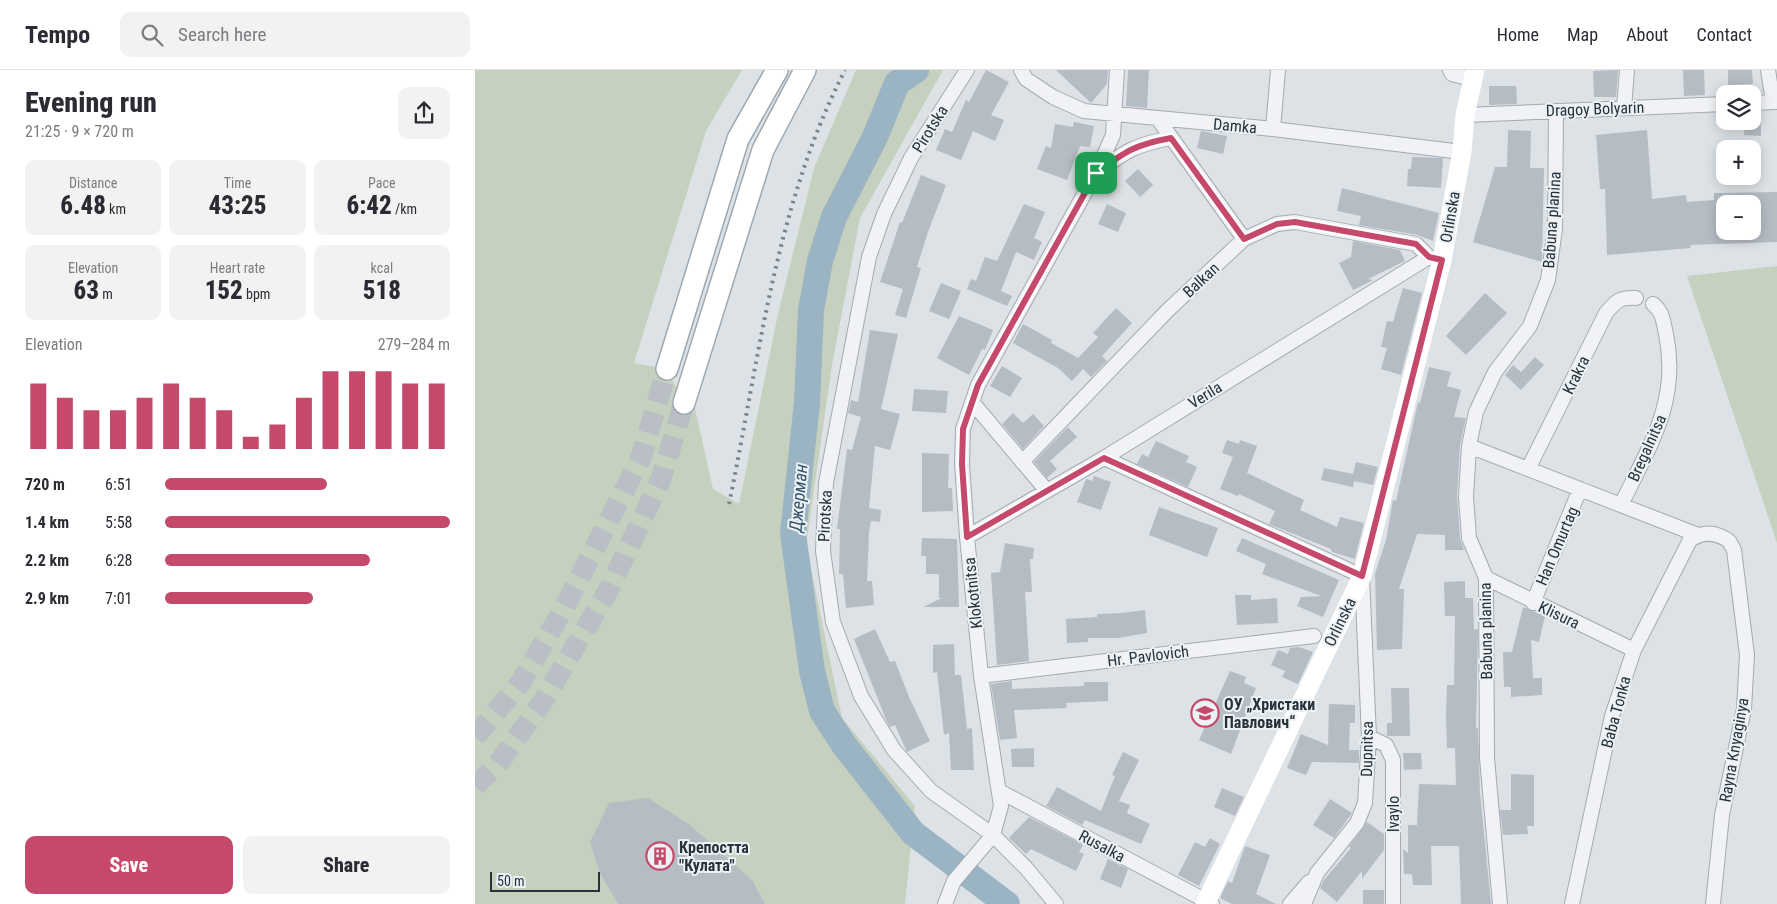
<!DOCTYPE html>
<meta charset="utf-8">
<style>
body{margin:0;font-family:"Roboto Condensed",sans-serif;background:#f2f2f3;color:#2b2b33;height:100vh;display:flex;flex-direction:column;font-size:19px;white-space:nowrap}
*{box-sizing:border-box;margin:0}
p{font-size:16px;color:#7c7c81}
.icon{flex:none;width:28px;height:28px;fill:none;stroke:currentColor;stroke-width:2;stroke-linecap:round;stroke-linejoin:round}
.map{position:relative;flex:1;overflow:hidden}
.drawer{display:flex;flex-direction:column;background:#fff;width:475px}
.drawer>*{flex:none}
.buttons{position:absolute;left:1241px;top:15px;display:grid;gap:10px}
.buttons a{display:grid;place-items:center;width:45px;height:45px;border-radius:10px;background:#fff;box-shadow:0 2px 12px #0003;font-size:25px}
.scale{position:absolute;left:15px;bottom:12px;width:110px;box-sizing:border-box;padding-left:5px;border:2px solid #28323c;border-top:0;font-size:14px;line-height:18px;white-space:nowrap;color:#28323c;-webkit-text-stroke:4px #ecf1f4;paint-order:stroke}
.pin{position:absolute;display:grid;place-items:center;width:42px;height:42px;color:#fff;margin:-21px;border-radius:10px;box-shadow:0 2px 8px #0006}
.round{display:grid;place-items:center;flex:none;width:52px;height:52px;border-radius:10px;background:#f2f2f3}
.summary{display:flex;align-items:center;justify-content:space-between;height:85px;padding:0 25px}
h1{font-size:28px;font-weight:800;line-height:38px}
.stats{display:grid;grid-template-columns:repeat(3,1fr);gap:8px;height:85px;padding:5px 25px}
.stats div{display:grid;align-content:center;border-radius:10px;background:#f2f2f3;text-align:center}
.stats b{font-size:25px;font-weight:800}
.stats small{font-size:14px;font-weight:400}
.stats p{font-size:14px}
.chart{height:140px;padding:10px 25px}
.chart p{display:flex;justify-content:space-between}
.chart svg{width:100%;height:90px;margin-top:5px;stroke:#c5496b;stroke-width:6}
.action{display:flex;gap:10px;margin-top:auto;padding:10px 25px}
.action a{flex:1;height:58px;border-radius:10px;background:#c5496b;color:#fff;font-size:20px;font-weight:800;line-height:58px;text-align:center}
.action a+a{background:#f2f2f3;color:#2b2b33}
ul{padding:0 25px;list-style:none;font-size:16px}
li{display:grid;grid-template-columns:80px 60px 1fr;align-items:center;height:38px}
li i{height:12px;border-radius:6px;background:#c5496b}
header{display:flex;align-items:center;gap:30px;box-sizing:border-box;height:70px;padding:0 25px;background:#fff;border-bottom:1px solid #e1e1e2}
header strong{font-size:24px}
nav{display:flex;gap:28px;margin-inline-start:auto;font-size:18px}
.search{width:350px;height:45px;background:#f2f2f3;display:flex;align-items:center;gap:12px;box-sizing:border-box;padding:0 18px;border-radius:10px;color:#7c7c81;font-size:19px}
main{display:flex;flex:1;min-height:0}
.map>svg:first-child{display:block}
.green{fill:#c5d0bf}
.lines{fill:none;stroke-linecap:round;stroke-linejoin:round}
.river{stroke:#9ab4c4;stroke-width:26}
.building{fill:#b5bcc3;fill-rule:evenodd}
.primary-tunnel{stroke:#b9bfc4;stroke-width:21;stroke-dasharray:21 11;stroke-linecap:butt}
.street-casing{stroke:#a3aab0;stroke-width:16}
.primary-casing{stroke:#9da8b1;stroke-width:24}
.street{stroke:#f0f2f5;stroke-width:14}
.secondary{stroke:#fff;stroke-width:19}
.primary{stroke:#fff;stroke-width:21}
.rail{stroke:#78838f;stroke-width:4;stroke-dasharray:2.5 5;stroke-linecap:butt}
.route-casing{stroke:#fff;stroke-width:10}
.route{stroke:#c5496b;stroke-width:6}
.labels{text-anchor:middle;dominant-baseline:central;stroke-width:4;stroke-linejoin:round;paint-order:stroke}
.street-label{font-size:16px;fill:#28323c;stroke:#ecf1f4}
.poi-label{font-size:16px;font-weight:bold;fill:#28323c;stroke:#ecf1f4;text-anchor:start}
.water-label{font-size:18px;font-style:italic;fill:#35556d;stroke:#ecf1f4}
</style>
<header>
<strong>Tempo</strong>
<div class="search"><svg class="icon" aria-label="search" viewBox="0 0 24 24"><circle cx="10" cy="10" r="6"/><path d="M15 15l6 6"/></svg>Search here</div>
<nav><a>Home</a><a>Map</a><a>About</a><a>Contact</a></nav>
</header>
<main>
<section class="drawer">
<div class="summary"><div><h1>Evening run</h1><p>21:25 · 9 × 720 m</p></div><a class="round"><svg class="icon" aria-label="share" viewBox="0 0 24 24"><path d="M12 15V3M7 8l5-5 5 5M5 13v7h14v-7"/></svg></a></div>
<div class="stats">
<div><p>Distance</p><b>6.48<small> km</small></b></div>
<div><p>Time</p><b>43:25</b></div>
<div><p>Pace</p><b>6:42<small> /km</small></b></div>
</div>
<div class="stats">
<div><p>Elevation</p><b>63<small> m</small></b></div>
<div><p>Heart rate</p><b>152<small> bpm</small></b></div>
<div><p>kcal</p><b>518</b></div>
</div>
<div class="chart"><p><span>Elevation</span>279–284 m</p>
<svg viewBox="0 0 160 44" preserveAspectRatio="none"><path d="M5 44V12M15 44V19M25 44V25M35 44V25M45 44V19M55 44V12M65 44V19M75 44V25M85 44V38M95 44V32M105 44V19M115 44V6M125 44V6M135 44V6M145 44V12M155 44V12"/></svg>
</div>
<ul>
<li><b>720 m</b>6:51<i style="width:57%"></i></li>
<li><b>1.4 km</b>5:58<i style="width:100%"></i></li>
<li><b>2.2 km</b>6:28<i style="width:72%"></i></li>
<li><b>2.9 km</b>7:01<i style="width:52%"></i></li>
</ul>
<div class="action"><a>Save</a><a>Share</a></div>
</section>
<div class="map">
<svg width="1302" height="834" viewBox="0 0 1302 834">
<rect width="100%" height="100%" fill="#dde2e6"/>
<path class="green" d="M0,0H267L231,61L159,293L192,299L209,333L219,334L238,419L264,434L303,244L339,98L381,0H468L385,148L357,295L331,475L367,648L440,736L430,834H0Z
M1302,196V473L1212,206Z"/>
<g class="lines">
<path class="river" d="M441,0L422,13L400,67L359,147L345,191L336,240L332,333L318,464L337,601L347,641L369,675L438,763L532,834"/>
</g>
<path class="building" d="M511,0L534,12L516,45L529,50L520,71L498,61L486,90L461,80L470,59L477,62L491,30L494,32Z
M581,0H633L632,14L616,33Z
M653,0H674L672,38L651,36Z
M1143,0L1141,27H1119L1118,1Z
M1208,0H1229L1230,25L1209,26Z
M1253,0H1277L1278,14L1253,15Z
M1014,16H1041L1042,34L1014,35Z
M1270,51H1286V66L1269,65Z
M599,52L619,56L615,77L605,76L592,110L562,99L571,76L576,78L580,54L598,57Z
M1033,60L1056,61L1055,98H1069L1067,192L998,172L1020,97H1032Z
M1172,60L1177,129L1211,125L1212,132L1239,130V123L1302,122V172L1215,175L1216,178L1132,185L1130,119H1125L1121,65ZM1250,134H1278V161H1250Z
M726,61L752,66L748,84L722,78Z
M937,87L968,88L966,118L932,116L933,99H936Z
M663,99L678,115L665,127L650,111Z
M446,105L471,115L453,162L442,197L446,198L431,248L420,245L428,219L405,212L425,152L427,153Z
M867,118L964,143L958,171L943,165L884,155L886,146L862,141Z
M549,134L570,142L559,168L567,172L559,190L541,182L526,221L537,226L532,236L492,219L496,209L501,211L510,187L522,191Z
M632,134L651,143L643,162L623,154Z
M878,171L925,180L930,191L893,209L898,210L878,220L864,193L876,187Z
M466,213L486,221L474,249L454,241Z
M928,218L947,223L926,305L906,299L912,278L906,277L912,251L918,252Z
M1010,223L1032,243L991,285L971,266Z
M641,238L657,253L627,286L632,291L616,307L608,299L597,311L583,298L538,273L548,254L577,270L576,273L603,288L623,267L618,263Z
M484,246L518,260L510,280L507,279L494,305L462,288Z
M395,260L423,264L406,339L425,344L415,380L400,376L394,438L406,440L405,452L396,451L394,462L392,511H397L399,535L371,538L368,504H364L365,459H362L372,379L377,380L386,347L373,343L376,330L383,332Z
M1060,287L1069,295L1046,320L1030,305L1038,295L1046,302Z
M527,296L547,308L535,327L515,316Z
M954,297L976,302L972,316L986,320L979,347L991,348L985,375L982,426L985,469L989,480H970V465L942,464L924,519H929L927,579L902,580L900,504L911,470L918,430L921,431L943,332L945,333Z
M439,319L473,321L471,343L437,341Z
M538,343L548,353L558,344L569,356L548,379L527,354Z
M593,357L602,367L575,391L582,399L572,408L559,392Z
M752,370L764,374L765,370L782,376L772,403L829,430L825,440L862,457L865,447L889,453L880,489L857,482L856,479L794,454L800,441L764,424L763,426L745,419L758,387L747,383Z
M681,371L714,386L711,392L722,397L713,417L662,394L667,384L673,387Z
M447,383L474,384L473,418H477L478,441L447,442Z
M881,392L903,397L898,415L879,411L878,417L846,410L849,398L878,404Z
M619,406L636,412L626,440L602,432L611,409L617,411Z
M684,437L743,458L732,487L674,465Z
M447,468L482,469L484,537H448L467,528H464V504H451V486H446Z
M767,468L864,510L848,547L822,536L826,527L846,526L787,504L791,494L761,481Z
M530,473L559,478L558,489H555L557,522H550L554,591L522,595L516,503L525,502Z
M990,511V528H998L999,560L1003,559L1001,658H1003L1005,722L1016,834H986L984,776H956L957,815H938L937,804H929L928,779L933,783V755H942L944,714L981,715L980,678H972L971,643L972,615H979L980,546H970L969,512Z
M760,525H776V530L802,528L803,553L762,555Z
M1048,537L1070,546L1064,572L1056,570L1058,608H1067V625L1036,627V617H1029L1028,582H1037Z
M670,540L672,563L643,568H613V572L592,573L591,549L622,547V544L647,543Z
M400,559L415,592L420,591L434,627L455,671L432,682L420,655L415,657L412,652L379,569Z
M479,574L480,605H486L492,659L497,658L499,700H476L474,663L469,665L462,602L458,603V575Z
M824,577L838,582L823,614L807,607L810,601L796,595L803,580L813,584L815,578Z
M755,601L771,607L769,613L781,618L756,684L724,670Z
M537,611V619L609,616V612H633V631L591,633L592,638L539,640L542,668L525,670L516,614Z
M916,618H934L935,666H912V653H917Z
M854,634L880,635V653H875L874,680H884V693L837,692L831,705L812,698L826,664L853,675Z
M559,678V697H537L536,679Z
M648,682L664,690L644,731L655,735L652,743L675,754L666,774L610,750L607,755L571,736L582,717L626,741L640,706L637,705Z
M928,683H946L947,699L929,700Z
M1036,704L1059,705V756H1052L1053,764L1028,765L1025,740H1036Z
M747,718L769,727L760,746L739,737Z
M173,728L215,755L277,810L290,834H143L124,801L115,772L134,733Z
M855,729L877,743L859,768L838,755Z
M554,747L608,775L604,782L609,784L601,801L556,779L551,784L534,768Z
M892,752L909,764V780L887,809V801L862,832L845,818L849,810L876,778L874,777Z
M735,768L745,774L724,816L703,805L720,772L730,777Z
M770,776L795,785L781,824L801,834H757L745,828L753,811L757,813Z
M633,789L653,799L646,818L625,809Z
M888,820H909V834H888Z"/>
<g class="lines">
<path class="primary-tunnel" d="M0,667L46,612L89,538L166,388L192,299
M0,716L23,694L68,631L134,519L186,409L209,333"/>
<g class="street-casing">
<path id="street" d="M492,0L436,88L409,144L394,187L351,413L348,481L358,552L386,626L419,680L456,721L518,765L551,798L581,834
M546,0L551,9L578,27L609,41L798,59L987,82
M975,0L977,4L999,10
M1293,0L1298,32
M1278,33L1302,32
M1149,38L1152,0
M990,45L1250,34
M683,49L769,169
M798,59L803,0
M621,103C651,81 659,75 696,68
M497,332L572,421
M994,376L1223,465
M629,388L887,506L894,667L890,733L882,753L842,803L829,834
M547,392L693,240L769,169L802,154L820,152L941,174L954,187
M1053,399L1131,243C1141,231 1145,227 1161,228
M1146,435C1174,377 1205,331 1191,264C1188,251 1188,242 1178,234
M492,467L629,388L954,187L967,190
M1011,508L1159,580
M1058,533L1105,419
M506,606L839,566
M894,667L911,675L918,690V834
M524,721L737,834
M470,834L479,811L518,765L526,736L506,606L492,467L487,394L488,359L503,315L621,103L638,65L642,0
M815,834L834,812
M1025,834L1012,688L1011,508L994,468L991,427L994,376L1001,342L1020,302L1055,256L1073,210L1080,159L1081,41
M1097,834L1137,646L1159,580L1215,470C1228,461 1241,462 1254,471L1259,480L1272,585L1269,639L1247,745L1238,834"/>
</g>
<g class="primary-casing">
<path id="primary" d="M192,299L263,69L302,0
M209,333L288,80L330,0"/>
</g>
<use href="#street" class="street"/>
<path class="secondary" d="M730,834L887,506L967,190L987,82L990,45L1000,0"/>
<use href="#primary" class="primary"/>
<path class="rail" d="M254,434C285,285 300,137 370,0"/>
</g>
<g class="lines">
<g class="route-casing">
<path id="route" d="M696,68L769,169L802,154L820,152L941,174L954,187L967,190L887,506L629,388L492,467L487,394L488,359L503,315L621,103C651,81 659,75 696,68Z"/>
</g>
<use href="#route" class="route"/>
</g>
<defs>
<g id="school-ring" transform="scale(1.4375)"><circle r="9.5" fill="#ecf1f4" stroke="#c5496b" stroke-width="1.5"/><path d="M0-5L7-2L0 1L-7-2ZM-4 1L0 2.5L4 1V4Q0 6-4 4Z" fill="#c5496b"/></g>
<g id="building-ring" transform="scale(1.4375)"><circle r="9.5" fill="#ecf1f4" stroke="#c5496b" stroke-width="1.5"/><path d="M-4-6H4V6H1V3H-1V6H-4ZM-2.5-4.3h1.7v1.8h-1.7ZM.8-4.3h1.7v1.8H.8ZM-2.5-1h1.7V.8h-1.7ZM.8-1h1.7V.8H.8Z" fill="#c5496b"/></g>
</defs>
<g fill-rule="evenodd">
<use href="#school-ring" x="730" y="643"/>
<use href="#building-ring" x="185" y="786"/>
</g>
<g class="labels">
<g class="street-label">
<text transform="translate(1120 39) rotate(-2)">Dragoy Bolyarin</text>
<text transform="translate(760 56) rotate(5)">Damka</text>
<text transform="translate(455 59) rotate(-58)">Pirotska</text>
<text transform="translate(975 147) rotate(-80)">Orlinska</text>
<text transform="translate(1077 150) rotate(-86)">Babuna planina</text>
<text transform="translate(726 210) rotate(-43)">Balkan</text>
<text transform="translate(1101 305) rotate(-64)">Krakra</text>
<text transform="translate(730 325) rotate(-32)">Verila</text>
<text transform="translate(1172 378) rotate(-66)">Bregalnitsa</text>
<text transform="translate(350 446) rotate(-87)">Pirotska</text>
<text transform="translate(1082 476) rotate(-67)">Han Omurtag</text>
<text transform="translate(498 523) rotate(-96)">Klokotnitsa</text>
<text transform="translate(1084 545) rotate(25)">Klisura</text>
<text transform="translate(865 552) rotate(-64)">Orlinska</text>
<text transform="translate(1011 561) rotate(-91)">Babuna planina</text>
<text transform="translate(673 586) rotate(-7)">Hr. Pavlovich</text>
<text transform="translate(1141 642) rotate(-75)">Baba Tonka</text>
<text transform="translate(892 679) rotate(-89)">Dupnitsa</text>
<text transform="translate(1259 680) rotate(-80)">Rayna Knyaginya</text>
<text transform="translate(918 744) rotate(-90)">Ivaylo</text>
<text transform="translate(627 776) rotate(28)">Rusalka</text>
</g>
<g class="poi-label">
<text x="749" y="634">ОУ „Христаки<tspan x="749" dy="18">Павлович“</tspan></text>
<text x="204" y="777">Крепостта<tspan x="204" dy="18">"Кулата"</tspan></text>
</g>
<g class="water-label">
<text transform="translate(323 428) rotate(-85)">Джерман</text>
</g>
</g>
</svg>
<div class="buttons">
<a><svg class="icon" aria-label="layers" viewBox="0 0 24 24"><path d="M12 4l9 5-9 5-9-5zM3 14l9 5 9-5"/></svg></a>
<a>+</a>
<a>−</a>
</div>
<div class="scale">50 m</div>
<div class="pin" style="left:621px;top:103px;background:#1e9e55"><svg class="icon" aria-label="arrive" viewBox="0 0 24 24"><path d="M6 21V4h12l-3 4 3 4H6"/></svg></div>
</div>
</main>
